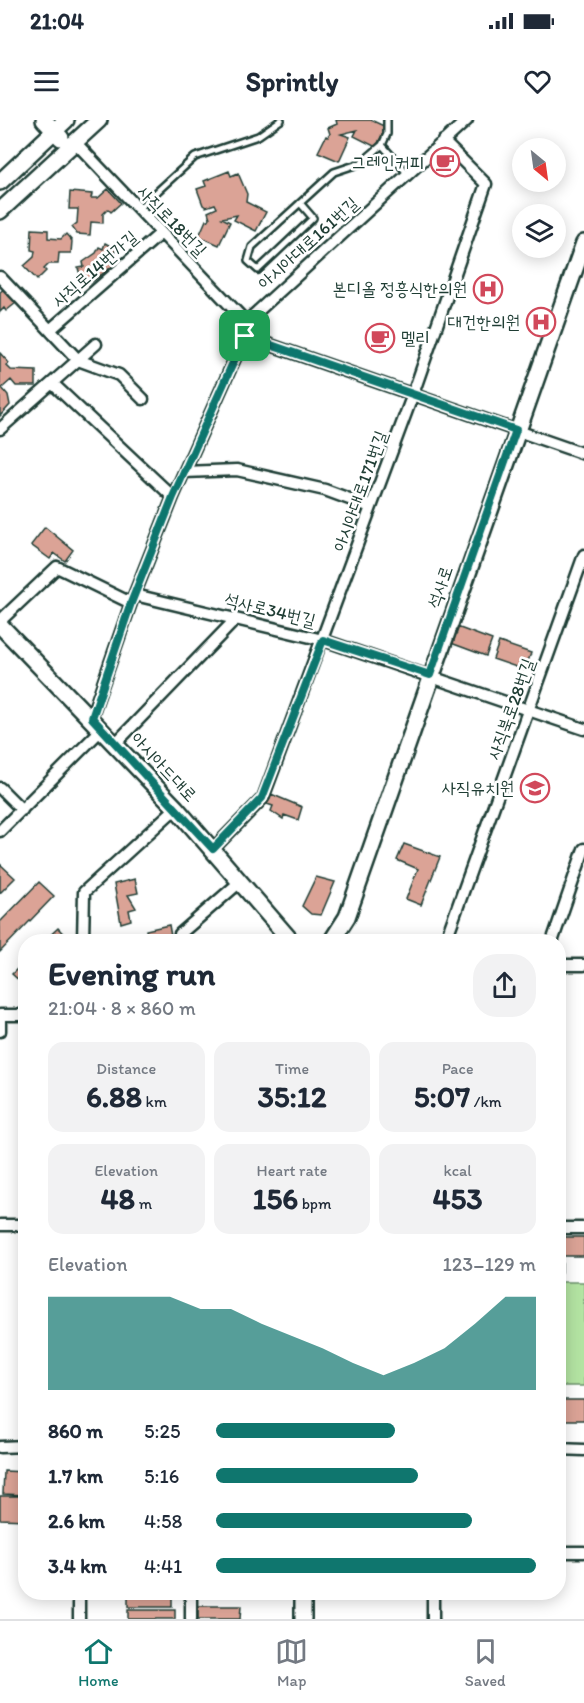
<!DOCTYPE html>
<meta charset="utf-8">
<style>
body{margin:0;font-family:Itim,"Poor Story",sans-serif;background:#f2f2f3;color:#1f2937;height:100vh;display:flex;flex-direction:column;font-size:22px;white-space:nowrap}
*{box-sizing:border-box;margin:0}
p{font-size:20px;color:#747a83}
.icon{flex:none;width:33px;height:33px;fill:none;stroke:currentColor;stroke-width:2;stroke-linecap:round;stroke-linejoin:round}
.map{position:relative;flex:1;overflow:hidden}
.sheet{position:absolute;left:18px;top:814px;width:548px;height:666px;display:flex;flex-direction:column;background:#fff;border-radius:24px;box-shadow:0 3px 15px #0003}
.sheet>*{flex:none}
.needle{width:39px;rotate:151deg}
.buttons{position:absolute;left:512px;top:18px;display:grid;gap:12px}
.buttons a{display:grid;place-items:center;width:54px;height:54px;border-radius:50%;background:#fff;box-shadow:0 3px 15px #0003;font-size:30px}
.pin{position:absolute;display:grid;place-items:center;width:51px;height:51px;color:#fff;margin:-26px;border-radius:12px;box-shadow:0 3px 9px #0006}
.round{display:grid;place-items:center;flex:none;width:63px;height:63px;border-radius:24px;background:#f2f2f3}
.headline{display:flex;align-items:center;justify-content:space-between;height:102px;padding:0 30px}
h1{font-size:33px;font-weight:800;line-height:45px}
.metrics{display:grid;grid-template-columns:repeat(3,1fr);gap:9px;height:102px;padding:6px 30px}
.metrics div{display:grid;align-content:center;border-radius:15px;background:#f2f2f3;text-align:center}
.metrics b{font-size:30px;font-weight:800}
.metrics small{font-size:16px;font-weight:400}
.metrics p{font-size:16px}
.chart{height:168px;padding:12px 30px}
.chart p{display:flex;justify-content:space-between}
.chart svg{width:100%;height:108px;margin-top:6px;fill:#0f766e;opacity:.7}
ul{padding:0 30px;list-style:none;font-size:20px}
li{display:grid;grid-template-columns:96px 72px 1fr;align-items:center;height:45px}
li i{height:15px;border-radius:8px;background:#0f766e}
.status{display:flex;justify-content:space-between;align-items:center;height:42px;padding:0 30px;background:#fff;direction:ltr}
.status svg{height:16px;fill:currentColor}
header{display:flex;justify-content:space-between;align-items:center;height:78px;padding:0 30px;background:#fff;font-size:27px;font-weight:800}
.tabs{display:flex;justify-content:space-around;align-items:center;height:84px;border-top:2px solid #e0e1e3;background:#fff;font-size:16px;color:#747a83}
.tabs a{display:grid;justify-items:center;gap:3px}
.tabs .current{color:#0f766e}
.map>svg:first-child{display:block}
.green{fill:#b3e3a2;stroke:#69906b;stroke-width:1.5}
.building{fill:#dba396;stroke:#1f3d34;stroke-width:1.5}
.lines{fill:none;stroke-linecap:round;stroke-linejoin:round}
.lane-casing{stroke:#1f3d34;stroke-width:10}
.street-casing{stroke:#1f3d34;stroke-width:15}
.secondary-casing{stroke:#1f3d34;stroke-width:20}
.lane{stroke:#fff;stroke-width:5}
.street{stroke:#fff;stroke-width:10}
.secondary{stroke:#fff;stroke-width:15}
.route-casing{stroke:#fff;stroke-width:12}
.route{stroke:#0f766e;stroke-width:8}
.labels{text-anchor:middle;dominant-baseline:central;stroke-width:5;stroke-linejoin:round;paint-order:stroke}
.poi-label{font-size:18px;fill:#1f3d34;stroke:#fff;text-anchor:end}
.street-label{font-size:18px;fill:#1f3d34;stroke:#fff}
</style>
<div class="status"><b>21:04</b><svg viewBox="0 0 49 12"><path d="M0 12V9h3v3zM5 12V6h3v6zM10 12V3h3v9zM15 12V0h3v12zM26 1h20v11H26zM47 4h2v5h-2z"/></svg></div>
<header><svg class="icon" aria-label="menu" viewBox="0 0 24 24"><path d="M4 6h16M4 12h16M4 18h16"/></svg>Sprintly<svg class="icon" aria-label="heart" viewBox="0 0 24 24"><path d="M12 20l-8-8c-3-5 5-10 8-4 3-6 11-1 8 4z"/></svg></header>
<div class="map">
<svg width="584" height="1499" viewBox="0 0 584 1499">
<rect width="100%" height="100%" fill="#fff"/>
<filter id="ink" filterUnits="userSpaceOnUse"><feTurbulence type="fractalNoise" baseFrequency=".0167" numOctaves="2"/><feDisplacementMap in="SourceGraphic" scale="12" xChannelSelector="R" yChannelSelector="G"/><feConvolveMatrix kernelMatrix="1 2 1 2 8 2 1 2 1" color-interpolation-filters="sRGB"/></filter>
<g filter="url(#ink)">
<path class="green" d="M558,1162H584V1266H558Z"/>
<path class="building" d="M336,0H371L386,7L376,27L354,16L357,10L341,14L350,17L339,41L318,32L326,16L328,17L330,14L328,8L337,4Z
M229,51L231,56L238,53L247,74L246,82L266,92L256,111L234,100L237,95L222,98L230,102L219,125L199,116L206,100L208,101L210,98L208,92L217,88L215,84L206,87L203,85L197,69L206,66L204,61Z
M108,69L121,83L111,92L108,89L103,94V103L91,102L90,115L77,114L72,107L77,103L78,89H69L70,72L92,74L91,78H98Z
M32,109L48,110V118L61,119L66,114L72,121L71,133H59L58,144H49L44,149L46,151L37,160L24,146L34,137L35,131L31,130Z
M105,123L116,129L113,135L118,138L113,146L90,163L88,159L82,161L78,148L84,147L83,142L96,133L99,127L103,129Z
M4,169L16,183L6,191L4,188L0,192V172Z
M0,233L9,243L6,245L11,250L36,251V266H16L11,260L2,268L8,275L10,285L0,296Z
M45,407L73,430L65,441L54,433L50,439L31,425Z
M457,507L492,520L486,536L451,523Z
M499,522L531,533L525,550L493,539Z
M271,674L302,687L298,700L284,695L283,699L271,691L273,686L267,684Z
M404,724L440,737L421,785L406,779L418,749L397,740Z
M0,744L15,758L0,773Z
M316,757L335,762L321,795L311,794L302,786Z
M135,759L138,773L128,775L136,788L129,790L131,800L121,803L114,764Z
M39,762L54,776L0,832V802Z
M169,805L172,822H148L146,810Z
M58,808L71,822H43Z
M26,840V867L12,854Z
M558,1117H584V1136H562V1153H558Z
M558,1280H584V1300H558Z
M4,1351L26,1352V1375L3,1374Z
M0,1376H26V1400L0,1399Z
M128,1473H172V1487H128Z
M198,1486H241L240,1499H198Z
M128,1490H175V1499H128Z"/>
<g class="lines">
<g class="lane-casing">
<path id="lane" d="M382,25L408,54
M300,83L313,98L258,150L248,141L252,127L334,52L361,43L382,25L387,14V0
M138,89L195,37L258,16L281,0"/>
</g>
<g class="street-casing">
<path id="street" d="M75,22L246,202
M0,157L78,240L119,255L143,279
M50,210L161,113
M245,216L584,334
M52,263L173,377
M0,309L96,224
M184,352L237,350L325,370L371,387
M135,475L323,520L584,609
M0,501L57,447L131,483
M91,598L131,483L173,377L245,216L246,202L467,0
M115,624L236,499
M0,668L22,690
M0,711L102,609
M213,729L263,678L413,274L486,64L443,21
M83,822L84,772L176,688
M180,822V814L241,761
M445,822L584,435
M552,822L584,729
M558,845H584
M0,895H26
M0,911V895
M0,1105H26
M558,1108H584
M0,1327L26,1326
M558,1329L584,1330
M558,1432H584
M79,1499V1473
M191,1499V1473
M433,1499V1473"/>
</g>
<g class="secondary-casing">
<path id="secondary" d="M44,0L61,18
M0,62L66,0
M0,91L99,0
M0,505L176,688L292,822
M331,822L347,797L584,123
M303,1499V1473"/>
</g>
<use href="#lane" class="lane"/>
<use href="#street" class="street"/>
<use href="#secondary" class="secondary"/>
</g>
</g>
<g class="lines" filter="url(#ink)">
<g class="route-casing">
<path id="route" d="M245,216L516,310L430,555L323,520L262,678L213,729L92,598L131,483L173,377Z"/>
</g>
<use href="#route" class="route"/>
</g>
<defs>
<g id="cafe-ring" transform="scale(1.5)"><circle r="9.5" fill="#fff" stroke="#d1495b" stroke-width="1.5"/><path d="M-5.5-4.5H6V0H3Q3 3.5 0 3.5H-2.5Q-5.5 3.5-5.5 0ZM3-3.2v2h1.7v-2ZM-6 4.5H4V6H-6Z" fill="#d1495b"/></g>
<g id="hospital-ring" transform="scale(1.5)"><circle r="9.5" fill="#fff" stroke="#d1495b" stroke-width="1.5"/><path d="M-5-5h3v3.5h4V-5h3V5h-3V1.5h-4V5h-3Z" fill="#d1495b"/></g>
<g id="school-ring" transform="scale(1.5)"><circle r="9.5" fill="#fff" stroke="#d1495b" stroke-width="1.5"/><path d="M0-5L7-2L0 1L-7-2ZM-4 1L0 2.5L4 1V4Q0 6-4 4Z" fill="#d1495b"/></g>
</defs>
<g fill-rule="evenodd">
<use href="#cafe-ring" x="445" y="42"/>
<use href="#hospital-ring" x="488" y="169"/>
<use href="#hospital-ring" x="541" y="202"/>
<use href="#cafe-ring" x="380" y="218"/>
<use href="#school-ring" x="535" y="668"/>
</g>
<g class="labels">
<g class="poi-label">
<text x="424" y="42">그레인커피</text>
<text x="467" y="169">본디올 정흥식한의원</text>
<text x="520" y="202">대건한의원</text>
<text x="401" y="218" text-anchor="start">멜리</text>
<text x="514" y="668">사직유치원</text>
</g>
<g class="street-label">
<text transform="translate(172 101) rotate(46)">사직로18번길</text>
<text transform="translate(308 123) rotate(-42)">아시아대로161번길</text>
<text transform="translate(95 149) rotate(-41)">사직로14번가길</text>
<text transform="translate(360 371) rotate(-70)">아시아대로171번길</text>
<text transform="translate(440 467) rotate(-71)">석사로</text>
<text transform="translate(270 490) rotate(14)">석사로34번길</text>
<text transform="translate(511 589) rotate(-70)">사직북로28번길</text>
<text transform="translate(164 647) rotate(47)">아시아드대로</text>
</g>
</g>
</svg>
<div class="buttons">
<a><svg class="needle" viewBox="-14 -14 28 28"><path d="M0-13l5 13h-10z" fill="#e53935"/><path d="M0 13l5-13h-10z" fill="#747a83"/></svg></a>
<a><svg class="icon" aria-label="layers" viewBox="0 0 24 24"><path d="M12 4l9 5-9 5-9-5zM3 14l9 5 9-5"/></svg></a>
</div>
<div class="pin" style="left:245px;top:216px;background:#1e9e55"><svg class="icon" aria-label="arrive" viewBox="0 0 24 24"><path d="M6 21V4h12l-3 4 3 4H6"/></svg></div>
<section class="sheet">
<div class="headline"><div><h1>Evening run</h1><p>21:04 · 8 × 860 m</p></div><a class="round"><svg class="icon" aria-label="share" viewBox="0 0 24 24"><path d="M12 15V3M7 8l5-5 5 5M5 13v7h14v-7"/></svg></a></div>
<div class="metrics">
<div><p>Distance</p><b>6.88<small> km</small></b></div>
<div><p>Time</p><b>35:12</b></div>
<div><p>Pace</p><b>5:07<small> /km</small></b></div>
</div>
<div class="metrics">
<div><p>Elevation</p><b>48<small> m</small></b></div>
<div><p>Heart rate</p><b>156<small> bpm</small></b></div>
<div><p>kcal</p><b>453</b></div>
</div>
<div class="chart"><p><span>Elevation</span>123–129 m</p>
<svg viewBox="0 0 160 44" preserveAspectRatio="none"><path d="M0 44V6L10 6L20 6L30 6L40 6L50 11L60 11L70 17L80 22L90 27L100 33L110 38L120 33L130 27L140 17L150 6L160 6V44z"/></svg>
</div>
<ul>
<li><b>860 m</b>5:25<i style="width:56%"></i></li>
<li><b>1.7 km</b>5:16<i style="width:63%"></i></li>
<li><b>2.6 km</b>4:58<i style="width:80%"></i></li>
<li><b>3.4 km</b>4:41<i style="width:100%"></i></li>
</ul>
</section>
</div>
<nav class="tabs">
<a class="current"><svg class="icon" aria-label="home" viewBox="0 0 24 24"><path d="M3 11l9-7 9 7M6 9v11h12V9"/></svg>Home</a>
<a><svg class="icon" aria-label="map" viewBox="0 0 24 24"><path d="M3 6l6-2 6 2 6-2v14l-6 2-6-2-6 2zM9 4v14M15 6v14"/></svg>Map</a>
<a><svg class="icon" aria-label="saved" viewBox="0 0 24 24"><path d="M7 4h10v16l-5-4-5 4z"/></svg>Saved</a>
</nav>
